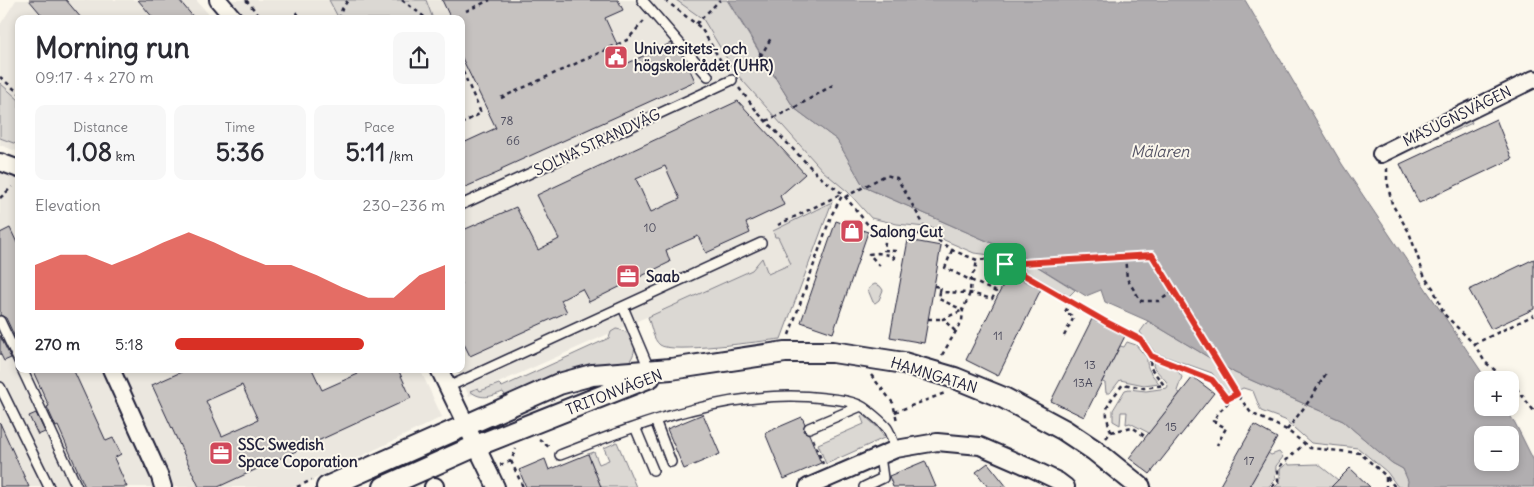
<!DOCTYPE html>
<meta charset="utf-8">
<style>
body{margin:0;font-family:Delius,sans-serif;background:#f7f7f7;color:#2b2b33;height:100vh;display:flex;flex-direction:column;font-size:19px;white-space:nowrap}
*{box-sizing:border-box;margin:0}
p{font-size:16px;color:#7c7c81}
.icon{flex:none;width:28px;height:28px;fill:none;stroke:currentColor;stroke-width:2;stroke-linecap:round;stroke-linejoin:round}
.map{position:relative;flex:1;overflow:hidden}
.details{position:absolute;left:15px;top:15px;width:450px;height:358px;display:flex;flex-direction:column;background:#fff;border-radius:10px;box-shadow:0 2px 8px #0003}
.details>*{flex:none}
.fabs{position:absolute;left:1474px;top:371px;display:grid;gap:10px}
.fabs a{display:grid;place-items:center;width:45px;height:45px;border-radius:10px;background:#fff;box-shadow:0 2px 8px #0003;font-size:25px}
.pin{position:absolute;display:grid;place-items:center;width:42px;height:42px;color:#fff;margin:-21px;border-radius:10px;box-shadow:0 2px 8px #0006}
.round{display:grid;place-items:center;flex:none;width:52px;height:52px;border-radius:10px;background:#f7f7f7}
.overview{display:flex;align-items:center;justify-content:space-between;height:85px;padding:0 20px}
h1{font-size:28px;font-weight:800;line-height:38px}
.stats{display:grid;grid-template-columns:repeat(3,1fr);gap:8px;height:85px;padding:5px 20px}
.stats div{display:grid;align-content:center;border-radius:10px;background:#f7f7f7;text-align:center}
.stats b{font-size:25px;font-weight:800}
.stats small{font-size:14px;font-weight:400}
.stats p{font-size:14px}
.chart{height:140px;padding:10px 20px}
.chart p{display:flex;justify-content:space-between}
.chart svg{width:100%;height:90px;margin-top:5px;fill:#d93025;opacity:.7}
ul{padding:0 20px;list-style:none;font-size:16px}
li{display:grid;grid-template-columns:80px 60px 1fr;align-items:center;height:38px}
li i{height:12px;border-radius:6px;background:#d93025}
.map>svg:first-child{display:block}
.built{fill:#ebe7df}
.green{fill:#dbd8d3;stroke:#7e7d87}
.water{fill:#b1aeb0;stroke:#787681;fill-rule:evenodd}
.building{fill:#c6c2c0;stroke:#22223b;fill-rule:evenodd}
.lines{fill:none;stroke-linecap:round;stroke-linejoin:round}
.service-casing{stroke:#22223b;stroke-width:12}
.minor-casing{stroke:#22223b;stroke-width:20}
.tertiary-casing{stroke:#22223b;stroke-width:24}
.path{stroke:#22223b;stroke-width:2.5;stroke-dasharray:4 4;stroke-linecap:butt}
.service{stroke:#fbf7ec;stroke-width:9}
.minor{stroke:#fbf7ec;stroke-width:16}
.tertiary{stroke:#fbf7ec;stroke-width:20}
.route-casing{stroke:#fff;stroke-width:10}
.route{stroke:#d93025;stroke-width:6}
.labels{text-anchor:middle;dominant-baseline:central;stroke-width:4;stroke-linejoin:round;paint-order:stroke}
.number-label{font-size:12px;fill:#4b4a5c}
.poi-label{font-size:15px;font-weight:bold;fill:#22223b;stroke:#fbf7ec;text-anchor:start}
.street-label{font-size:15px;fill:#22223b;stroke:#fbf7ec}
.water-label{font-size:16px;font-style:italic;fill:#545364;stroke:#fbf7ec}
</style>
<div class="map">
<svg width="1534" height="487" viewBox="0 0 1534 487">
<rect width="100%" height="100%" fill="#fbf7ec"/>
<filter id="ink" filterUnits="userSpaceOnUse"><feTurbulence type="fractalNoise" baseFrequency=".02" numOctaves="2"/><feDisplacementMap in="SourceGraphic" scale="10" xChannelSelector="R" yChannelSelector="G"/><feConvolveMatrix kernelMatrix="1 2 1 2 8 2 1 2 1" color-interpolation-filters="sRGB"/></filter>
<g filter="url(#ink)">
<path class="built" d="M16,0H196L213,19H19V152L0,145V25Z
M229,0H727L735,14L859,178L832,202L773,231L778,236L791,264L768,274L762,259L752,270L469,396L456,369H461V19H246Z
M0,173L19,179V369H420L442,417L298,487H0Z"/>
<path class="green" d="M329,0H426L433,19H339Z
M676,0H727L794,108L837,140L864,187L1019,255L1075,290L1069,296L999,256L974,253L944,240L934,228L897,224L871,218L848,192L823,171L735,72L703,19Z
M0,83L19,100V145L0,138Z
M1468,114L1472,123L1446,135L1442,127Z
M832,202L781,339C762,341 671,354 660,345C653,340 651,325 648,317L752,270L762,258L768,274L791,264L778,237H775L773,231Z
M875,284L880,286L883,290L879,300L875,303L873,302L868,290L871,286Z
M1148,321L1235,373L1343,421L1392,463L1403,469L1409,481L1407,487H1398L1387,472L1358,448L1311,443L1285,420L1261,411L1253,391L1243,388L1229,395L1212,373L1155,353L1140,332Z
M616,329C635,331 640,350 628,363L554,378L506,397L503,392C490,397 481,400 470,391L478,388L480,391L499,384L502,387L609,338L611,332Z
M1127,342L1136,345L1147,358C1146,369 1152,375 1159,383L1144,385L1120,380L1110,393H1106L1105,383L1102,382L1120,346L1124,347Z
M1155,361L1177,370L1182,377L1177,391L1180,393L1149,433L1130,423L1126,424L1127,412H1121L1120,425L1113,421V410L1125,390L1129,389L1146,391L1167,388L1168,386L1166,381L1154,368L1153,365Z
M864,415L880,430L884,438L826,464L818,444L864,424L861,416Z
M617,442L636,487H601L588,454L594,452L599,464L609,460L604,448Z
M1279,452L1283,457L1276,466L1275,480L1268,487H1249L1268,453L1271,455Z
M1288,463L1289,465L1318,464L1338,480L1331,487H1275L1280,482V469Z"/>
<path class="water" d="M728,0H1245L1342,164L1487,380H1482V408H1505L1515,423L1534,461V487H1407L1408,481L1403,469L1392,463L1343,421L1235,373L1148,321L1105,302L1101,290L1086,296L1019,255L864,187L837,140L794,108ZM1482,435H1510V462H1482Z"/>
<path class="building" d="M29,0H66L82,19H45Z
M138,0H179L195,19H154Z
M442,0H618L623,10L605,18L626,64L671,43L685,59L695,81L501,169L502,171L461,189V144L496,128L461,56V19H451Z
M738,101L805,174L780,196L784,205L746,223L750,233L706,253L698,236L666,250L670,262L589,302L582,289L561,300L567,312L470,356L461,338V231L516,207L538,250L559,239L537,195ZM665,166L680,199L651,212L636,179Z
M1496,119L1512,159L1419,203L1400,164Z
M836,221L868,232L833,333L801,322Z
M10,228L19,247V346L6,318L0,315V233Z
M908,240L941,246L924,343L890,337Z
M1534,259V309L1491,329L1469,290Z
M1009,273L1041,289L998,376L966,360Z
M1092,319L1125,336L1084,417L1051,401Z
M0,336L11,358L4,361L0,353Z
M32,369H73L106,441L113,438L121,454L114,458L127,487H85L58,426L56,427L47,407L49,406Z
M188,369H312L322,390L358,374L355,369H398L411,398L218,487H199L152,385ZM242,385L258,420L222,436L206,401Z
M1193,377L1214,393L1150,474L1129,458Z
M36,413L45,432L38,435L29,416Z
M703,414L720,454L684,469L667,429Z
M802,417L805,424L803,431L809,434L821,463L784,479L765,433Z
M0,423L19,465L29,487H0Z
M1254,425L1277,438L1249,487H1219Z
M588,454L601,487H526L519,470L545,459L549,470Z
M925,461L936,487H893L889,476Z
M988,463L1007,487H988L976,472Z
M1350,468L1370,487H1331Z"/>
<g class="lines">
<g class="service-casing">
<path id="service" d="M642,0L708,76
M461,205L732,80
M623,307L650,371
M0,321L19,361
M22,369L77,487
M0,387L49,487
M448,387L761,243
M655,420L671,462
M635,427L653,470
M809,428L861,406
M560,455C643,423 733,387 824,398C835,399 850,400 861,406C867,409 883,423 887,428C891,434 893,443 896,449
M864,487L883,478L880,456"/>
</g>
<g class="minor-casing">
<path id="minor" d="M218,0L234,19
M1381,154L1534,79
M0,162L19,169
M111,369L160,477L163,487
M439,369L496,487
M433,487L435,486
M808,487L896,449L937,442L980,446L1033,469L1058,481L1066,487"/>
</g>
<g class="tertiary-casing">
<path id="tertiary" d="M327,487L559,384L592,375L671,369L785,352H833L904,363L955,378L1004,398L1064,430L1094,450L1140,487
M384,487L476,446L650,377"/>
</g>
<path class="path" d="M246,0L262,19
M402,0L427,19
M665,0L701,28L727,71
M466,11L490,0
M296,12L302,19
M339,19L342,9L348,0
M696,24L720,0
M759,53L762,54L772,36
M461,67L463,72H461
M741,72L762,54
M0,77L19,93
M739,88L759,114L820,177L843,194L873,231L886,234H929L952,250L977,260L993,259L1008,266L1106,322L1141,339L1151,356L1212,380L1227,399L1237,394L1251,413L1287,430L1310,448L1360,453L1386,476L1395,487
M501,98L627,40L645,20
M766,121L794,108L833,85
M461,124L481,113L463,72
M1387,168V180L1392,204L1409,232L1425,278L1433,288L1444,314L1474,344L1485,362L1507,380
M845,197L886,175L897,178L929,234
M0,198L12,187
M778,225L841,194
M886,234L884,250L895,251L893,262
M952,250L945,268L996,292L992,299L970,293L940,292L939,299L963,310
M1125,256L1127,279L1141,301H1159L1174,291
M1007,264L1152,255L1237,394L1219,412L1213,421L1226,428L1217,445
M880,266L869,254L878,253L894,256
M934,286L941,287L940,292
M928,319H943
M955,331L943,319L963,310
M789,335L831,216L843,194
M1064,336L1074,317L1065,312L1071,301
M1474,344L1534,315
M942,355L962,321L963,310L970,293L971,276L975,271L977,260
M871,375L893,403L897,421
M1510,383L1517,389L1534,411
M895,412L945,393
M1287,430L1309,401L1327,372
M1111,432C1102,405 1108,405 1123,384L1144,388L1164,385L1150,367L1151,356
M1106,438L1111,432L1132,427L1146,437
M539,439L550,448
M813,439L823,464
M511,461L523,487
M500,465L511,461L516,449
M1386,477V487
M297,487L312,480
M1272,487L1278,481V468L1304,444"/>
<use href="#service" class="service"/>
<use href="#minor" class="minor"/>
<use href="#tertiary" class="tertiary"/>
</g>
</g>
<g class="lines" filter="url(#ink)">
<g class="route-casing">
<path id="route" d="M1152,255L1237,394L1227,399L1212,380L1151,356L1141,340L1106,322L1005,264Z"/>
</g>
<use href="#route" class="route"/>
</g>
<defs>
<g id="civic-square" transform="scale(1.25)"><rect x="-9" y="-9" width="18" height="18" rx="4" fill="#d1495b" stroke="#fbf7ec"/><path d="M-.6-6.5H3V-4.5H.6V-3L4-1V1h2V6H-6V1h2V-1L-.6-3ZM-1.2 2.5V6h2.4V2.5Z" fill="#fff"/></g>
<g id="shop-square" transform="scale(1.25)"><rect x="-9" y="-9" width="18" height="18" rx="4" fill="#d1495b" stroke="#fbf7ec"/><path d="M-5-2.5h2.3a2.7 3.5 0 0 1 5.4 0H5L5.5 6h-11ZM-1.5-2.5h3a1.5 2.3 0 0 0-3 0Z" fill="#fff"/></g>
<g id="office-square" transform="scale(1.25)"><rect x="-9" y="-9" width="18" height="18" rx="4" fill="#d1495b" stroke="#fbf7ec"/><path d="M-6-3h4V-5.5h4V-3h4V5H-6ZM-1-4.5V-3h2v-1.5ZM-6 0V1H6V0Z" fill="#fff"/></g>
</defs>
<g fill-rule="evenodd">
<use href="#civic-square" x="616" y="57"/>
<use href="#shop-square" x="852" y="231"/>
<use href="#office-square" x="628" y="276"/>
<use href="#office-square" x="221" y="453"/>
</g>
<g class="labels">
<g class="number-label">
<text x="507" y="120">78</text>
<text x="513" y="140">66</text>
<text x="650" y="227">10</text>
<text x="998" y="335">11</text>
<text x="1090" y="364">13</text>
<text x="1083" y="382">13A</text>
<text x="1171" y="426">15</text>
<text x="1249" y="460">17</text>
</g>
<g class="poi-label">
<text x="634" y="48">Universitets- och<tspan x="634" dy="17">högskolerådet (UHR)</tspan></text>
<text x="870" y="231">Salong Cut</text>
<text x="646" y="276">Saab</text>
<text x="238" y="444">SSC Swedish<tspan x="238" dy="17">Space Coporation</tspan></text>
</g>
<g class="street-label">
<text transform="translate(1457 116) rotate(-26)">MASUGNSVÄGEN</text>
<text transform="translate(597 142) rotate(-25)">SOLNA STRANDVÄG</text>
<text transform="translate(934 375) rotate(17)">HAMNGATAN</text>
<text transform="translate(614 392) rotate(-21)">TRITONVÄGEN</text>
</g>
<g class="water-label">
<text x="1160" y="151">Mälaren</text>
</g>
</g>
</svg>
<div class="fabs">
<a>+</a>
<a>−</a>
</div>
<div class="pin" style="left:1005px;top:264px;background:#1e9e55"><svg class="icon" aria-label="arrive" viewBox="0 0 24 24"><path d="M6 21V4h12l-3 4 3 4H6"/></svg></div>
<section class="details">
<div class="overview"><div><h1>Morning run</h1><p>09:17 · 4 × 270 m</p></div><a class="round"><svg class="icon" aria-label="share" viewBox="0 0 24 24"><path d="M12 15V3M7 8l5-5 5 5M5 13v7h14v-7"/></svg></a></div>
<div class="stats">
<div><p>Distance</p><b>1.08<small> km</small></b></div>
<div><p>Time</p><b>5:36</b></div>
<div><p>Pace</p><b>5:11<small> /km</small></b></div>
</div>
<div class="chart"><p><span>Elevation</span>230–236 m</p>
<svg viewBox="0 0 160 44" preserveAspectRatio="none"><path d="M0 44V22L10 17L20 17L30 22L40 17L50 11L60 6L70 11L80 17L90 22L100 22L110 27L120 33L130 38L140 38L150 27L160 22V44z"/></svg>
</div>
<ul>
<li><b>270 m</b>5:18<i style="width:70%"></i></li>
</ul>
</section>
</div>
